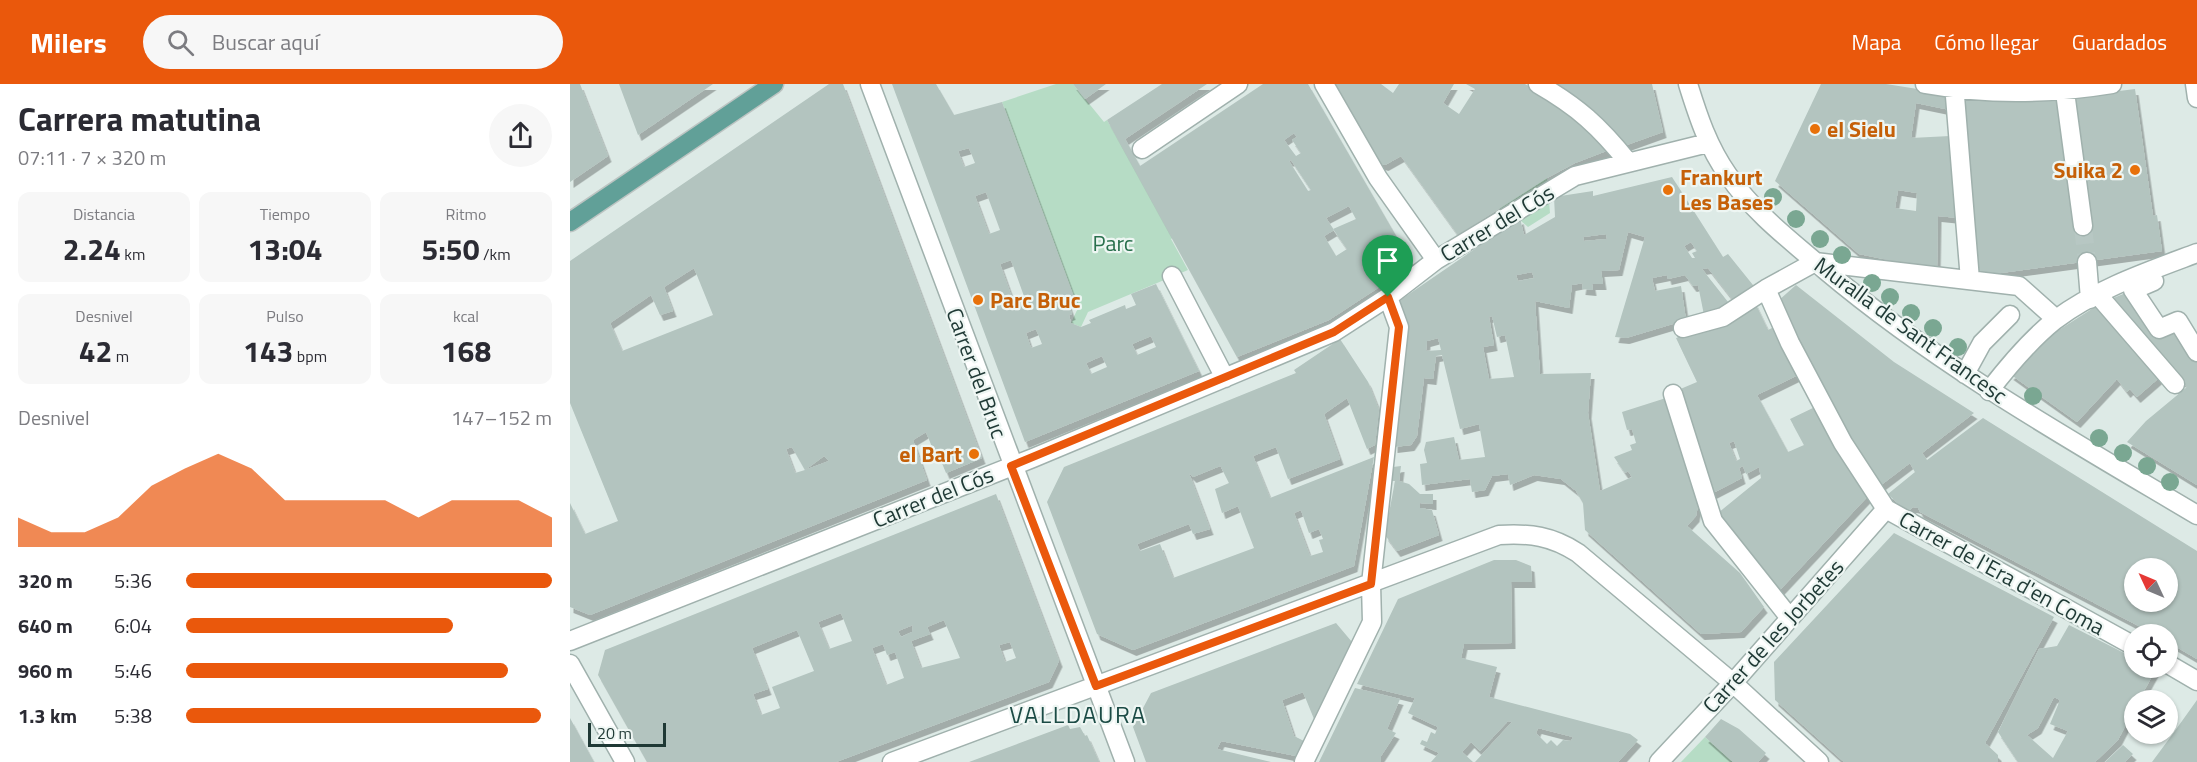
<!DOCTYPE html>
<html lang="es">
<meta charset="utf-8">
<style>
body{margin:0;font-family:"Titillium Web",sans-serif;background:#f7f7f7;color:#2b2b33;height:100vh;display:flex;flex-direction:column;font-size:22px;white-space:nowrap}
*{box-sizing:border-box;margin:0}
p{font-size:20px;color:#7c7c81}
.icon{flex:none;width:33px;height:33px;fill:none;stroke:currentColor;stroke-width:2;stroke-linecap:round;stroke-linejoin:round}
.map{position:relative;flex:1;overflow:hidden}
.details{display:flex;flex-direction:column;background:#fff;width:570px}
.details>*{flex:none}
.needle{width:39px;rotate:314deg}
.tools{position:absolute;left:1554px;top:474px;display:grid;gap:12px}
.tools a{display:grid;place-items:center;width:54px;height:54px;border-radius:50%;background:#fff;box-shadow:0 2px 4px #0004;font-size:30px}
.scale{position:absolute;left:18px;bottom:15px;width:78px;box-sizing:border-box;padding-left:6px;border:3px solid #1f3935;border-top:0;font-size:16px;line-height:21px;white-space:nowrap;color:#1f3935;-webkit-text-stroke:4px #eef6f3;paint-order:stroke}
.pin{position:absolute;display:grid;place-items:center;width:51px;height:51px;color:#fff;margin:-62px -26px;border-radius:50% 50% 50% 0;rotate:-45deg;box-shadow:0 0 6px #0007}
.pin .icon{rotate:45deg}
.round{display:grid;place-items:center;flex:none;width:63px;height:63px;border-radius:32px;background:#f7f7f7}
.overview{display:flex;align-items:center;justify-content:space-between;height:102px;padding:0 18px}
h1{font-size:33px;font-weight:700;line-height:45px}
.stats{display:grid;grid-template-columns:repeat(3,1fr);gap:9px;height:102px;padding:6px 18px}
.stats div{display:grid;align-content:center;border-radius:12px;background:#f7f7f7;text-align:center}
.stats b{font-size:30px;font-weight:700}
.stats small{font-size:16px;font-weight:400}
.stats p{font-size:16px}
.chart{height:168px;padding:12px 18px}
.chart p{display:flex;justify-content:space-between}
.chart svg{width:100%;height:108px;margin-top:6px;fill:#ea580c;opacity:.7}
ul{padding:0 18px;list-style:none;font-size:20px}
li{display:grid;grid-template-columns:96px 72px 1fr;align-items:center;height:45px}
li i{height:15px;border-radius:8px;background:#ea580c}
header{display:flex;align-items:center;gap:36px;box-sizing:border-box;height:84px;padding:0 30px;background:#ea580c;color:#fff}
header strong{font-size:28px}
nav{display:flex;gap:33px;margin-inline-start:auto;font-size:21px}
.search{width:420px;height:54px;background:#f7f7f7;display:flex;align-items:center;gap:15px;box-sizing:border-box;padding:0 21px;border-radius:33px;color:#7c7c81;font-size:22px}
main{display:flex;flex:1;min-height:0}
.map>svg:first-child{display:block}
.green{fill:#b6dcc5}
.building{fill:#b3c4bf;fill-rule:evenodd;filter:url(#shadow)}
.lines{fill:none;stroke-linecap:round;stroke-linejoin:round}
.minor-tunnel{stroke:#b7c7c3;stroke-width:18;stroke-dasharray:18 9;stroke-linecap:butt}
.minor-casing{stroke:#a0b1ad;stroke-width:21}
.major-casing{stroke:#bcc4c2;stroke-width:21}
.minor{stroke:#fff;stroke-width:18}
.major{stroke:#61a098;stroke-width:18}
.tree{fill:#7aa792}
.route-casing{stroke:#fff;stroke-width:12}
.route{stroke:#ea580c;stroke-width:8}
.food-dot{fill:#e8710a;stroke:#eef6f3;stroke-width:2}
.labels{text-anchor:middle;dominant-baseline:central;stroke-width:4.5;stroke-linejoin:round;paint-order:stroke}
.food-label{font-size:22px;font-weight:bold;fill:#c56008;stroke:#eef6f3;text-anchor:start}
.street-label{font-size:22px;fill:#1f3935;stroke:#eef6f3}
.park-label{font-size:22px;fill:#29704d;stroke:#eef6f3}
.neighbourhood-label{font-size:24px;letter-spacing:1.5px;fill:#1b4b45;stroke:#eef6f3}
</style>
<header>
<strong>Milers</strong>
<div class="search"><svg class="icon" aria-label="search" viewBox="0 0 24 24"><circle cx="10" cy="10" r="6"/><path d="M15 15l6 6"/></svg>Buscar aquí</div>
<nav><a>Mapa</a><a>Cómo llegar</a><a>Guardados</a></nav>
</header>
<main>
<section class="details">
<div class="overview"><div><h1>Carrera matutina</h1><p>07:11 · 7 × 320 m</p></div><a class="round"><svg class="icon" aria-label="share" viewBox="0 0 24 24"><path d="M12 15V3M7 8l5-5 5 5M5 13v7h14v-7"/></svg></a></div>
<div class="stats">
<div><p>Distancia</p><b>2.24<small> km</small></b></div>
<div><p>Tiempo</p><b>13:04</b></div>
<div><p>Ritmo</p><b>5:50<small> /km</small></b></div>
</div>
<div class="stats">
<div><p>Desnivel</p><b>42<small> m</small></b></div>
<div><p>Pulso</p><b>143<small> bpm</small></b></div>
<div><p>kcal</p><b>168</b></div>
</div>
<div class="chart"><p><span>Desnivel</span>147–152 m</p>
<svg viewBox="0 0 160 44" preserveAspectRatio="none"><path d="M0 44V32L10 38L20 38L30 32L40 19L50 12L60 6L70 12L80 25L90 25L100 25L110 25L120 32L130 25L140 25L150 25L160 32V44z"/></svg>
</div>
<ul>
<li><b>320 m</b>5:36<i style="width:100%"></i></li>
<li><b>640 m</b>6:04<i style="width:73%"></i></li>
<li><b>960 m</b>5:46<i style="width:88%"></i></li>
<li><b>1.3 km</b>5:38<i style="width:97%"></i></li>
</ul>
</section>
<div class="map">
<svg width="1627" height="678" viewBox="0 0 1627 678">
<defs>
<filter id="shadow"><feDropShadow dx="3.5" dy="6" stdDeviation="0" flood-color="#0004"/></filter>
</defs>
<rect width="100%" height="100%" fill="#ddeae6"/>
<path class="green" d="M486,0H503L534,38L537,36L604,153L601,155L618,186L518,228L511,243L501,239L508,224L432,18Z
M977,94L980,129L958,143L943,130L928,124Z
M1135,653L1163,678H1111Z"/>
<path class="building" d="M0,0H10L38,72L0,98Z
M49,0H143L68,51Z
M259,0H273L412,374L376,389L365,362L362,363L356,348L343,356L357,396L20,531L0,523V419L15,450L48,437L0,319V177ZM124,184L143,231L52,267L40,239L81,211L90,231L103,227L94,203ZM222,363L235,386L225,389L216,365ZM254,372L259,377L235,386Z
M322,0H366L384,31L432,18L504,213L497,216L502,230L499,231L501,239L511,243L521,239L519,236L555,221L556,225L566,221L561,210L586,200L629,287L455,358ZM399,64L405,79L394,83L388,67ZM416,108L430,146L419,150L405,112ZM441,176L455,215L444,219L430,180ZM466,245L472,260L461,264L456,249ZM581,252L586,263L567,271L562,260ZM532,272L537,283L521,290L516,279Z
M503,0H536L515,15Z
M592,0H637L555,55L570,82L693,0H738L843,181L759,236L667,273L537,36ZM724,49L727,53L722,56L731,69L726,72L714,56ZM721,76L741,106L738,107L719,77ZM779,122L786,135L763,145L777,165L766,172L754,152L764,146L756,134Z
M763,0H811L823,9L829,0H884L873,19L889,30L905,5L896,0H955L994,23L1039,66L1005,79L977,94L888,151L831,72L815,81L808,79Z
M982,0H1082L1093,48L1054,62L1036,40L1019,25Z
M1251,0H1316L1379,10L1380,26L1346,19L1341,54L1380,52L1388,134L1368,132L1367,186L1289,170L1205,97ZM1328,106L1347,109L1346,127L1325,124Z
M1565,5L1583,132L1587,131L1592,167L1409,192L1391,14L1502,13Z
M1102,93L1153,173L1158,170L1187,206L1167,221L1138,184L1132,185L1162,223L1134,231L1128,201L1123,202L1115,191L1098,195L1097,191L1082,194L1085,207L1111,202L1116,236L1056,254L1045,253L1075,153L1058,148L1049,186L1031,187L1033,200H1022L1023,206L1012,205L1013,199L1002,201L999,224L965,217L970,290L1021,289L1018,329L1030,407L1062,393L1058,387L1055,389L1044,373L1062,366L1060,361L1066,359L1062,345L1057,346L1052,328L1096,314L1129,416L1126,432L1117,442L1170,489L1194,523L1171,548L1131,550L1015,446L1013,419L1006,407L991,395L964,391L940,401L938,390L922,392L915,406L902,408L900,395L852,401L850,380L857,379L854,366L856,358L884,353L889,376L915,373L909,340L890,345L872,271L866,272L863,295L854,294L847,352L841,361L824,363L826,219L950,134L954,151L985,133L984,113L1023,107V112ZM1036,150L1037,155L1014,157L1013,153ZM1121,158L1127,167L1122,169L1125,174H1122L1114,162ZM962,188L964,194L948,197L946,191ZM922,232L927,253L935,251L944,293L919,295L913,263L924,261L919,233ZM868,254L871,266L856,267L857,257Z
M1226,201L1324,278L1404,329L1352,369L1357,376L1413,334L1627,467V575L1598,558V550H1584L1350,428L1348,424L1343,423L1337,429L1318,410L1345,388L1340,379L1311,401L1287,366L1208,217ZM1564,484H1598V518H1564Z
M1563,206L1589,245L1608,237L1627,268V401L1557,358L1576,337L1617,303L1541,215Z
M1184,217L1198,246L1204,243L1228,291L1187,311L1218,368L1234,361L1220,335L1245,323L1299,411L1207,509L1148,429L1191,394L1189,383L1176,390L1173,382L1169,384L1172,394L1141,410L1108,306L1127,298L1106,254L1150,239ZM1164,357L1170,375L1166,377L1159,359Z
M1528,221L1590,293L1567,313L1560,305L1557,308L1547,295L1507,338L1440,290L1478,253Z
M770,255L798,298L809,326L805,361L797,365L777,314L754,330L770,375L718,395L706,363L683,372L700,414L804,373L784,482L563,566L527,550L477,418L494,383L726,289L724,286ZM648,377L659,399L645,405L652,429L668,422L684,464L603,494L590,460L570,467L567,460L619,440L623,450L640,445L619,389L623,393L650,382ZM731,426L739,449L749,445L753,455L749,456L753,468L740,472L724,429Z
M831,382L829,397L839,400L850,410H863V420L850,419V424L862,426L869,451L827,467L815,451L825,397H821L823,383Z
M426,410L489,577L479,598L266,678H77L28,591L35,566ZM271,529L282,557L259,565L248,538ZM374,536L390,574L351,584L341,557L360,550L357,543ZM343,541L342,548L331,553L328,547ZM227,546L244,587L202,603L210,624L191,631L183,610L198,605L182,564ZM440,558L446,574L435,578L429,561ZM313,560L317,571L325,568L334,594L316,601L302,564Z
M1324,449L1484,533L1415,659L1428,671V678H1274L1205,616L1204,578Z
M924,476H946L961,482L962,498H941L942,559L894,560L891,574L927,583L919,613L1060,650L1068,656L1048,678H905L942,638L938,637L910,667L901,658L892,668L903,678H861L869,669L850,660L852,656L857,658L861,648L865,650L868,643L838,629L845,614L787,600L828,515ZM968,644L1003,653L1001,657L993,656L987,662L981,656L977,660L966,649Z
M766,539L782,558L744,635L733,608L712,616L724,652L734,657L726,672L651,657L647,665L701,678H576L563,643L581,609Z
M1499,541L1564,574V584L1586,585L1569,616H1564V625L1548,656L1525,678H1448L1428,648L1469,565L1487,562ZM1484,613L1490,616L1480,640L1498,647L1483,674L1457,651L1468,644Z
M785,604L830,615L817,645L826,649L811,672V678H749Z
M1627,616V678H1582L1602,651Z
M0,634L24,678H0Z
M1151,635L1169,645L1196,669L1188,678H1163L1135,653Z
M498,641L500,645L510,643L515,652L517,651L529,678H399Z
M1553,661L1563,670L1555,678H1535Z"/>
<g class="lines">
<path class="minor-tunnel" d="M1513,142L1517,178"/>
<g class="minor-casing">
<path id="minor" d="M300,0L555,678
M754,0L808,94L866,176
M968,0C1008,23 1029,42 1058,78
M1118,0C1128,32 1138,63 1158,91C1184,129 1220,156 1255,186C1369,282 1499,355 1627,431
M1355,0C1416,11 1481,10 1542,0
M1384,0L1400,196
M1625,0L1627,14
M1495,8L1513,142
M572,65L668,0
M1517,178L1520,215
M602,192L655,294
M1584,197L1563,206L1589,245L1608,237L1627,268
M1528,211L1605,300
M1486,235L1449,202L1245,178L1196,205L1220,259L1273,359L1316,425L1564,562
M1113,244L1153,233L1196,205
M1395,290L1412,259L1440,231
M1419,307C1439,281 1460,256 1485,236C1526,205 1579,187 1627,169
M1103,310L1143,437L1220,534
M0,557L463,374L764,248L818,213L866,176L1005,92L1138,59
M0,580L55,678
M1598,580L1627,597
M322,678L929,451C960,449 982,452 1008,469L1163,599L1249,678
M734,678L802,538L801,500L829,243L818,213
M1089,678L1163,599L1316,425"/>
</g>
<g class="major-casing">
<path id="major" d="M0,138L204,0"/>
</g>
<use href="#minor" class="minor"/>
<use href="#major" class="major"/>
</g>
<g class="tree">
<circle cx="1203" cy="113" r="9"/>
<circle cx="1226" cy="135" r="9"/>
<circle cx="1250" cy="155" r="9"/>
<circle cx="1272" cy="171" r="9"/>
<circle cx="1302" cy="199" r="9"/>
<circle cx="1320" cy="213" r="9"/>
<circle cx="1341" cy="229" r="9"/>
<circle cx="1363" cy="244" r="9"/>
<circle cx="1388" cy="263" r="9"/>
<circle cx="1463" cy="312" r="9"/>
<circle cx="1529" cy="354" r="9"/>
<circle cx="1553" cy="369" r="9"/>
<circle cx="1577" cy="382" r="9"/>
<circle cx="1600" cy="398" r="9"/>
</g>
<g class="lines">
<g class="route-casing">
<path id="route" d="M818,213L829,243L801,500L526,602L441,382L764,248Z"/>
</g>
<use href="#route" class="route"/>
</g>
<g class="food-dot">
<circle cx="1245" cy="45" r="6"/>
<circle cx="1565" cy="86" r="6"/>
<circle cx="1098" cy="106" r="6"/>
<circle cx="408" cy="216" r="6"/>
<circle cx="404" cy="370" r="6"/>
</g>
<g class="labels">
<g class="food-label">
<text x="1257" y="45">el Sielu</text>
<text x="1553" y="86" text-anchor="end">Suika 2</text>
<text x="1110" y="93">Frankurt<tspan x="1110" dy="25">Les Bases</tspan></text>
<text x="420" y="216">Parc Bruc</text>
<text x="392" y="370" text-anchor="end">el Bart</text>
</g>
<g class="street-label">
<text transform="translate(927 139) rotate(-31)">Carrer del Cós</text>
<text transform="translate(1341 246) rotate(36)">Muralla de Sant Francesc</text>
<text transform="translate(407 289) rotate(70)">Carrer del Bruc</text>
<text transform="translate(363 413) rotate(-22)">Carrer del Cós</text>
<text transform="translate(1432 489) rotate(29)">Carrer de l'Era d'en Coma</text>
<text transform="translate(1203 552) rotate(-48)">Carrer de les Jorbetes</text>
</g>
<g class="park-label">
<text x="543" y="159">Parc</text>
</g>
<g class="neighbourhood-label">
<text x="508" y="630">VALLDAURA</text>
</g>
</g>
</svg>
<div class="tools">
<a><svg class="needle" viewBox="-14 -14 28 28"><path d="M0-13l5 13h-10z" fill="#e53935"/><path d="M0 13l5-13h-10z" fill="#7c7c81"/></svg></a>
<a><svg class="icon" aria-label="locate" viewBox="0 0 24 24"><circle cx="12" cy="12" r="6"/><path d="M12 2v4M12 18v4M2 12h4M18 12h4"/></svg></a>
<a><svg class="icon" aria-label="layers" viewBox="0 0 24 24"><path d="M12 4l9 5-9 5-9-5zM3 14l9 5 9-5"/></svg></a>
</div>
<div class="scale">20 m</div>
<div class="pin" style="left:818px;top:213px;background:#1e9e55"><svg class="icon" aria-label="arrive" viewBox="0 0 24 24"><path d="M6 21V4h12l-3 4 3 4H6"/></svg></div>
</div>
</main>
